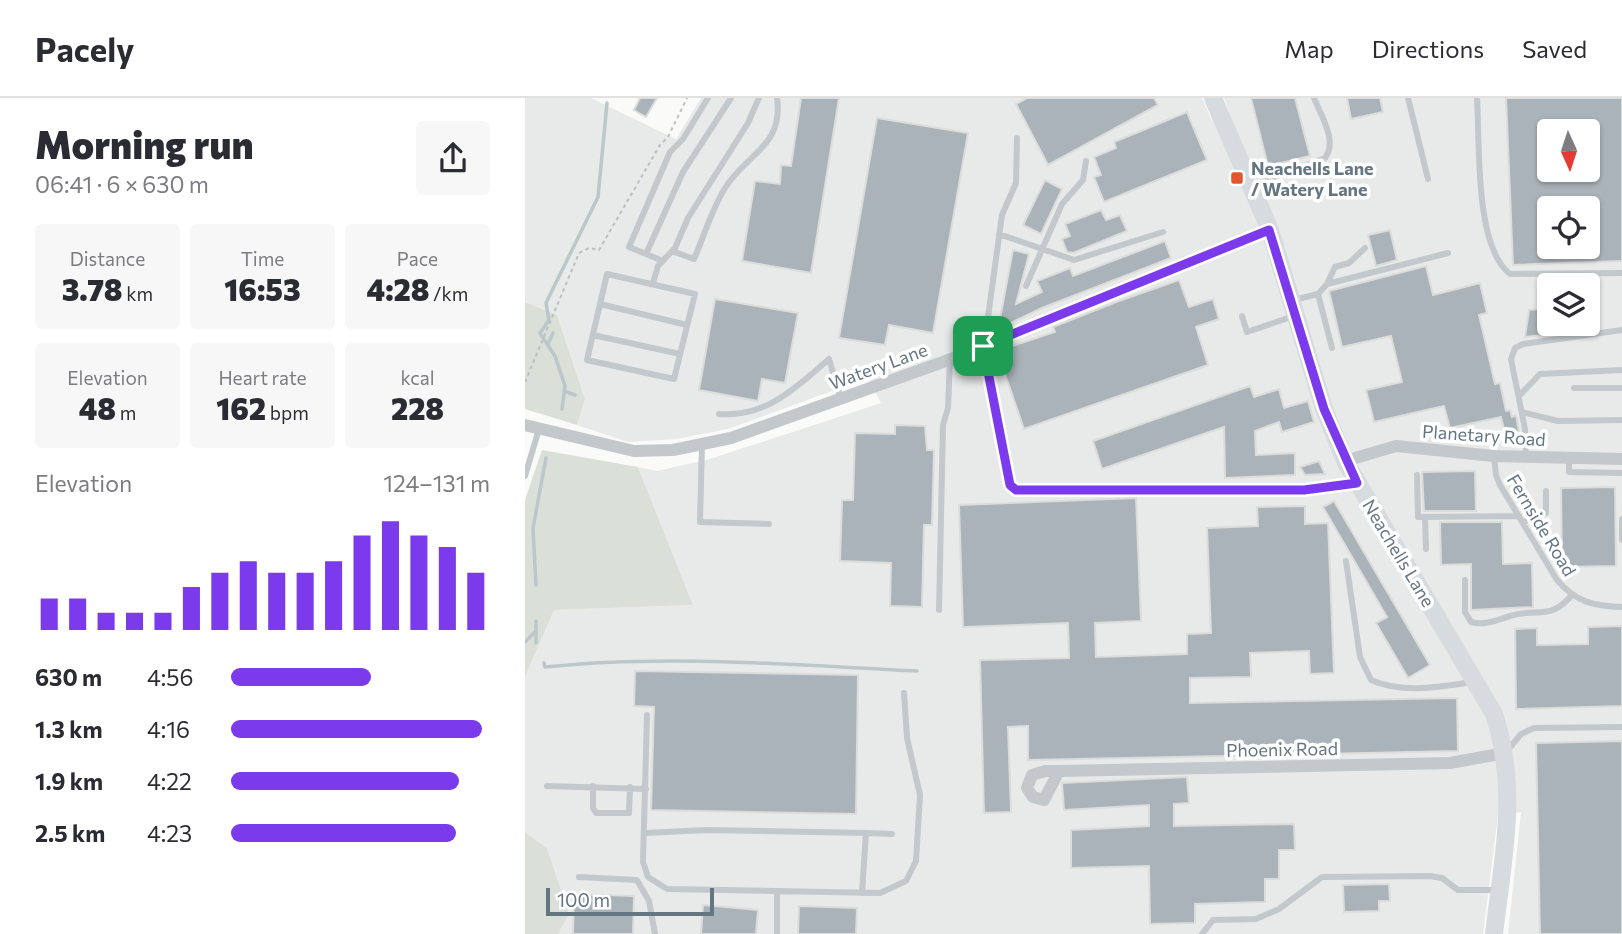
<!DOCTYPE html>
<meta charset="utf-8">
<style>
body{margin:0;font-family:Commissioner,sans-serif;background:#f7f7f7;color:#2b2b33;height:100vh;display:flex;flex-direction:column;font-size:26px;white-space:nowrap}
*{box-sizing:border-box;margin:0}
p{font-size:23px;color:#7c7c81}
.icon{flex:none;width:38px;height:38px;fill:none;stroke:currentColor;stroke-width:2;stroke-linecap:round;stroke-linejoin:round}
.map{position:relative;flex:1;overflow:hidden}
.details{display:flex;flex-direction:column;background:#fff;width:525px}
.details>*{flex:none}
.needle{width:46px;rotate:177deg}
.buttons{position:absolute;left:1012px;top:21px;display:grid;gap:14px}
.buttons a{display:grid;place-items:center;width:63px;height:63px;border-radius:7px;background:#fff;box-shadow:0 2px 5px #0004;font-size:35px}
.scale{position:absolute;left:21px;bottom:18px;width:168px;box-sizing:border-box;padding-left:7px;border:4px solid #657683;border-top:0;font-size:19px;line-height:24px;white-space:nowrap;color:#657683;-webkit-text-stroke:5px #fff;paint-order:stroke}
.pin{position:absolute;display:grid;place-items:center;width:60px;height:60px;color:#fff;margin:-30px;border-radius:14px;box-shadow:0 4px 10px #0006}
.round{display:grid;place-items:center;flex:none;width:74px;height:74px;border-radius:7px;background:#f7f7f7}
.overview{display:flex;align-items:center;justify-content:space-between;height:119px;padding:0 35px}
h1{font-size:38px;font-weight:800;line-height:52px}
.figures{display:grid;grid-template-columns:repeat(3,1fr);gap:10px;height:119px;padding:7px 35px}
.figures div{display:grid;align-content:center;border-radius:7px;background:#f7f7f7;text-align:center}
.figures b{font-size:30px;font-weight:800}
.figures small{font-size:19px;font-weight:400}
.figures p{font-size:19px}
.chart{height:196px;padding:14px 35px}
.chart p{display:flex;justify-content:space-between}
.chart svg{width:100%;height:126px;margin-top:7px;stroke:#7c3aed;stroke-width:6}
ul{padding:0 35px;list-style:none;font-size:23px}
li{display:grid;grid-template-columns:112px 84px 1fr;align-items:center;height:52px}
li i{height:18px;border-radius:9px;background:#7c3aed}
header{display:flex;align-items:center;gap:42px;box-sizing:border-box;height:98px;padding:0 35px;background:#fff;border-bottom:2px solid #e1e1e2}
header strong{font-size:33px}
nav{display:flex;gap:38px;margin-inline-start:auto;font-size:24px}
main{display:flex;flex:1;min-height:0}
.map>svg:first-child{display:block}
.built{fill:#e8e9e9;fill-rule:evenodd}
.green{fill:#dadfd7}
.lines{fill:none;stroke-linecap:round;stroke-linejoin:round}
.stream{stroke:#bbc7cb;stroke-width:3.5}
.building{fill:#aab3b9;stroke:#dcdcda;stroke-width:2;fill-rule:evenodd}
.path{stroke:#bbbfc2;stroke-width:2;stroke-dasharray:3.5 3.5;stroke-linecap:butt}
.lane{stroke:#c3c8cc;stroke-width:6}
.street{stroke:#c3c8cc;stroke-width:12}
.secondary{stroke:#d6dbdf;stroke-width:18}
.route-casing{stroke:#fff;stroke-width:14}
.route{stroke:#7c3aed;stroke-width:9}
.poi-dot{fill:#e4572e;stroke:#fff;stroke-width:2.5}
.labels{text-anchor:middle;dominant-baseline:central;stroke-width:7;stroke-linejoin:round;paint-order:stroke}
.poi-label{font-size:18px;font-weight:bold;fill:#657683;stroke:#fff;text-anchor:start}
.street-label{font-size:18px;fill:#657683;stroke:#fff}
</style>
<header>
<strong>Pacely</strong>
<nav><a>Map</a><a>Directions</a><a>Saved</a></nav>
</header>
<main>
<section class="details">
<div class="overview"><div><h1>Morning run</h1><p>06:41 · 6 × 630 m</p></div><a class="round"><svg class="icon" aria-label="share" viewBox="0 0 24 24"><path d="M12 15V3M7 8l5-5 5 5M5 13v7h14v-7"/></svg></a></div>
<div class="figures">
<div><p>Distance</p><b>3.78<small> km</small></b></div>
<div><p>Time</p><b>16:53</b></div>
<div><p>Pace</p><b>4:28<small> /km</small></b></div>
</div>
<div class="figures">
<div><p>Elevation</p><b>48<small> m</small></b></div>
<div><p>Heart rate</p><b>162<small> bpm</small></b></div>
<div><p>kcal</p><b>228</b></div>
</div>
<div class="chart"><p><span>Elevation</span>124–131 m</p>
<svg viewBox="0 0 160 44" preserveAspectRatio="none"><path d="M5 44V33M15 44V33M25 44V38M35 44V38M45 44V38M55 44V29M65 44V24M75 44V20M85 44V24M95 44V24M105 44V20M115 44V11M125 44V6M135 44V11M145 44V15M155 44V24"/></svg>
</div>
<ul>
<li><b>630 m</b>4:56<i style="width:54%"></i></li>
<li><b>1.3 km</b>4:16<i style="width:97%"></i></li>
<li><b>1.9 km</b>4:22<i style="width:88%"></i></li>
<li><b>2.5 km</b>4:23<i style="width:87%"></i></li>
</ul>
</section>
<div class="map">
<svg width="1097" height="836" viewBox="0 0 1097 836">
<rect width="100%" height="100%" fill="#fafaf8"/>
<path class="built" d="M0,0H66L151,41L176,0H677L687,23L704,14L699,0H1097V836H983L996,714L973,717L958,836H33L44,816L22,750L0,734V579L29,512L168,507L113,369L132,373L185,361L356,305L343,280L203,331L151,341L103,344L52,327L60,301L32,217L0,204ZM1024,33H1062V72H1024ZM1024,110H1062V149H1024ZM1024,187H1062V226H1024Z"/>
<path class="green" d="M0,204L32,217L60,301L52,327L0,311Z
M17,352L113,369L168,507L29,512L0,579V402Z
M0,734L22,750L44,816L33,836H0Z"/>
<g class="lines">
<path class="stream" d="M23,246L28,235
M39,293L50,297
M37,311L40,288L30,258L15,235L24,222L21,205L73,99L82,5
M11,487L8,430L21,360
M11,533V545
M0,544L11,533V523
M19,565L20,569C143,556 269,567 392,573"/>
</g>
<path class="building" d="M115,0H132L121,19L109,12Z
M276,0H314L286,175L217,163L230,83L255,86L256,67L266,68Z
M502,0H629L633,7L523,67L491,6Z
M726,0H770L785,58L743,68Z
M822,0H855L858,14L826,21Z
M981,0H1097V163L988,167ZM1024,33H1062V72H1024ZM1024,110H1062V149H1024Z
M662,14L682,62L579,104L569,79L576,77L569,59L591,50L589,44Z
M352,20L443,35L408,235L364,227L360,247L314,240Z
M520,82L537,91L516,136L498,127Z
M576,112L581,122L595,117L602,133L548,155L542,154L537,141L545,138L540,126Z
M865,132L872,162L851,168L843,137Z
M640,143L646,160L517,210L473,231L488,152L504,156L491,206L517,194L512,183L545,170L548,178Z
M901,168L908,197L955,185L962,215L954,217L970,286L975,285L981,313L985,312L987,319L991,317L994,334L980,335L976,319L925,330L919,308L849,324L841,292L877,284L866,238L817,249L804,193Z
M654,182L664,209L688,201L694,221L671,229L683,267L499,331L472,253L530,234L528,229L591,204Z
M190,201L273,215L260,285L237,281L233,303L174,292Z
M1024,210V226H1036L1035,235L1000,239L1004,212Z
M725,288L729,299L754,291L759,310L783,303L789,324L757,334L754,324L730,333L731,357L770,355V377L700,380L699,329L577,371L568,343Z
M370,327L400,328L402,352H409L407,427H399L397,509L365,508L366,465L315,463L317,402H328L330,335L370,336Z
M794,363L800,376L780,377L775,369Z
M950,373L951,413H899L897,374Z
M1090,389L1091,468L1037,469L1036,390Z
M611,400L616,523L570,525L571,559L662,556V536L686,535L682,430L733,428L732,409L780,408V426L803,425L809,575L785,576L784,553L725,555L726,579L665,580V605L932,600L933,653L503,662V628L483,629L486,714L459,715L455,562L544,560L543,525L438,529L434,407Z
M809,403L905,567L883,580L851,525L862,519L798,409Z
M915,424H977L978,466L1007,465L1008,509L946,512V466L916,467Z
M1097,528V608L991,611L990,531L1012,530V547L1063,546V529Z
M110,573L333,577L331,716L126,712L129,609L109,608Z
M1097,643V836H1015L1011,645Z
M662,679L664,705L649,706V728L769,726L770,752H754V781H740V804L670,806V825L625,826L624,768L546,770V732L624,728V707L539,712L537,685Z
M864,786L865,803H854V813L819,814L818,787Z
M49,796L109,798L108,836H48Z
M178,807L233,812L231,836H176Z
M274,808L332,810L331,836H273Z"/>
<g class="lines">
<path class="path" d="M0,284L54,155L64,150L74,152L135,47L143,39L162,0"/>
<path class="lane" d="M883,0L903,81
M952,0C955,44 949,148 985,176L1097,175
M492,40L491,85L477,117L459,248L485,387L500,394L779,392L830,385
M728,87L800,60C813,43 796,18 789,0
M474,136L549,162L638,134
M147,153L169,161C179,138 187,111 200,90C221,56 259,48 252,0
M121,156L158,74L206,0
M138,163L104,149L145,54L158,41L183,0
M82,176L170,196L149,281L62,262Z
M128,185L133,168L150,150L163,120L223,25L234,0
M802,186L923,155
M501,188L537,106L558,82L561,63
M793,196L802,186L810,169L824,165L840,150
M769,202L793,196L807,250
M75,206L162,227
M717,218L722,234L769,218
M68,237L155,256
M1049,290H1097
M994,298L1015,276L1097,272
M997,314L1033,323L1097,322
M194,316C240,320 271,290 304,261L316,301
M177,347L175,424L244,426
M969,358L971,377L975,387L1032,482C1051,504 1068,508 1097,509
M1001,360L1000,331L986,261L990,250L998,246L1097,232
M1044,360V374L1097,375
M892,377L893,419L994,418
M0,378L14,331
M900,419L901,451
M1097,421V442
M998,425L1010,417L1021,415V393
M821,463L835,559L846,582C877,596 914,589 947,584
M940,482V514L946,524C961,528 971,522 985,518C1012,509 1024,524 1047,497
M414,512L418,327L423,310L425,261
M122,617L118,764L123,779L142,791L355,795L381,783L391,763L395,697L382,640L379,595
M982,653L996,636L1009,630L1097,629
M22,688L121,691
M68,688V710L71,715H104L105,689
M120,735L181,732L341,735L337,795
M341,735L367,736
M54,779L112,782L124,803L130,836
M252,836V793
M677,836L688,822L731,821L754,811L797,779L905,778L917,780L933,792H972"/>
<path class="street" d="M0,327L109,353L148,352L206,340L429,260L745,132
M820,363L871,348L969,358L1097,361
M520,673H534L519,702L508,699L502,690L507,677Z
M534,673L925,665L980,655"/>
<path class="secondary" d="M688,0L745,132L799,311L820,363L969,616C994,693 978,757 969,836"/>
</g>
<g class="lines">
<g class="route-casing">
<path id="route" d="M744,132L799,311L832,385L779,392H491L485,387L458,248Z"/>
</g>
<use href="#route" class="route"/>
</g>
<rect class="poi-dot" x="705" y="73" width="14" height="14" rx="3.5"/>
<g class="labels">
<g class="poi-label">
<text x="726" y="70">Neachells Lane<tspan x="726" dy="21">/ Watery Lane</tspan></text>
</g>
<g class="street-label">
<text transform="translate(353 268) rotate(-20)">Watery Lane</text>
<text transform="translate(959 337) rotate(4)">Planetary Road</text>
<text transform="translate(1017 427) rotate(59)">Fernside Road</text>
<text transform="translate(874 455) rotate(59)">Neachells Lane</text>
<text transform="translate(757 651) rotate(-1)">Phoenix Road</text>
</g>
</g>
</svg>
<div class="buttons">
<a><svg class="needle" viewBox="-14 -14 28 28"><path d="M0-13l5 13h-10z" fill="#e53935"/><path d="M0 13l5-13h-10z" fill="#7c7c81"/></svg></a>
<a><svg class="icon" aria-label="locate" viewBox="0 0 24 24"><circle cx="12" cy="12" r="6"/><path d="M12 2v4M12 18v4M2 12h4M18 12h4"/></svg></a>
<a><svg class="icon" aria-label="layers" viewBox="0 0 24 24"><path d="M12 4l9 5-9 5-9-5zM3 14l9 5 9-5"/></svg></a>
</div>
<div class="scale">100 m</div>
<div class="pin" style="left:458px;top:248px;background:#1e9e55"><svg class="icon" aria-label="arrive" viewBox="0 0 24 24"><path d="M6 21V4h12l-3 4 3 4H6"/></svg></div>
</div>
</main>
